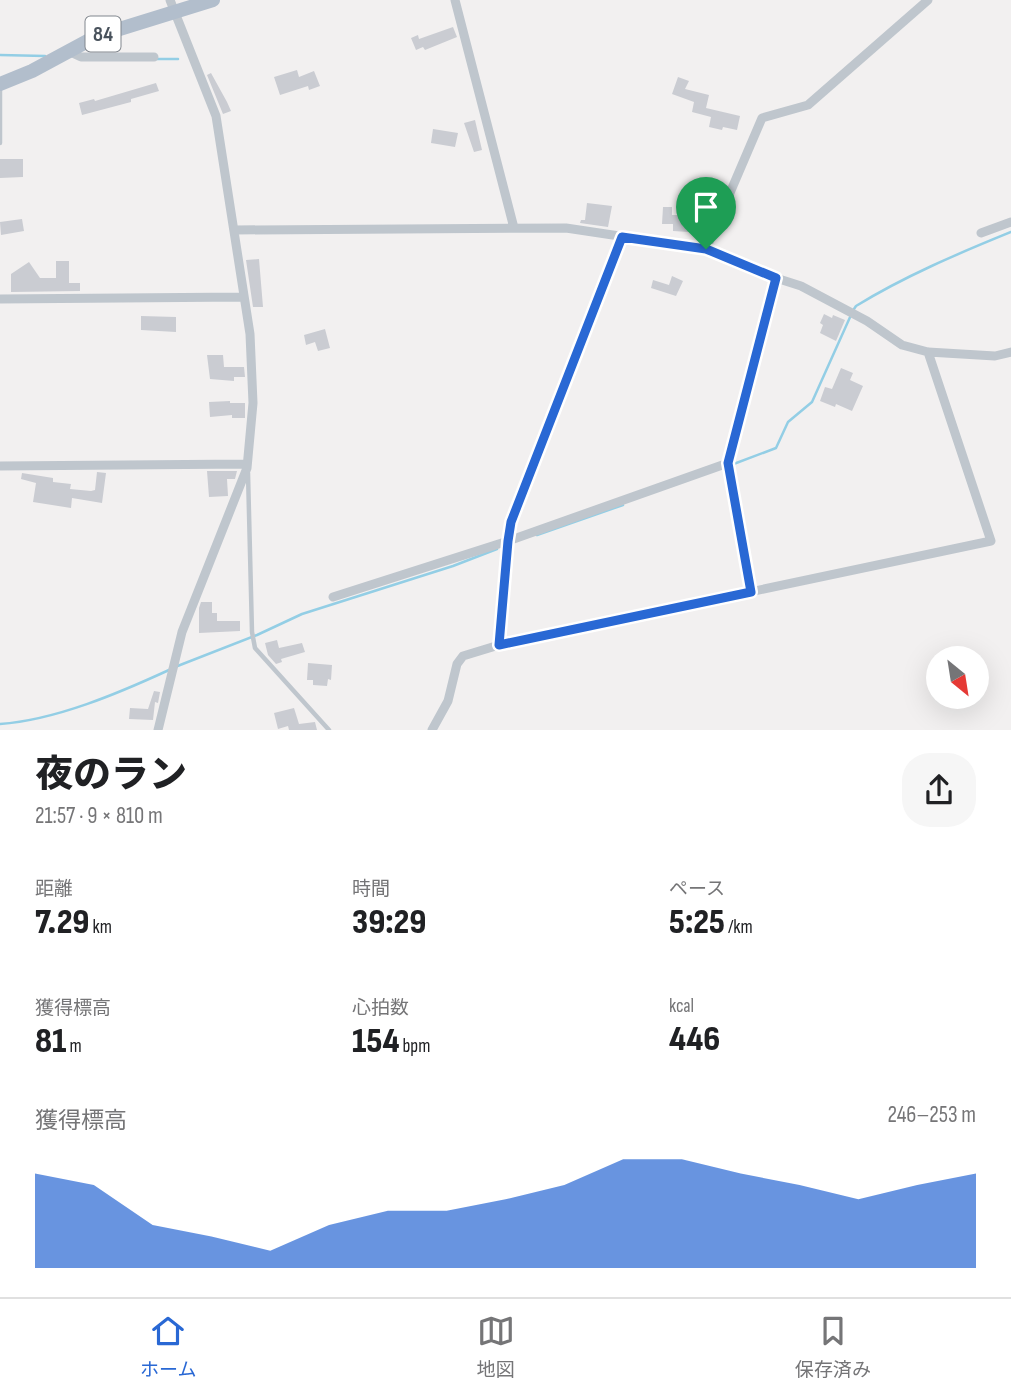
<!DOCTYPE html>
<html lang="ja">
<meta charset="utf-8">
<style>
body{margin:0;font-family:"Sofia Sans Condensed","Noto Sans JP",sans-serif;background:#f6f6f6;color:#202124;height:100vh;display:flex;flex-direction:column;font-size:26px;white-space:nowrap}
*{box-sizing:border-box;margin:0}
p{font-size:23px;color:#757577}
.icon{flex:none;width:38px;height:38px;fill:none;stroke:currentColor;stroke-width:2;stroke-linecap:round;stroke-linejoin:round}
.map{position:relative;height:730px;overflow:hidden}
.details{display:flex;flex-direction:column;background:#fff;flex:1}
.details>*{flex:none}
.needle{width:46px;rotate:150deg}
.fabs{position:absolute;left:926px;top:646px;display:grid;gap:14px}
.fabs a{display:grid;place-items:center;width:63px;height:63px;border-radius:50%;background:#fff;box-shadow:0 7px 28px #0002;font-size:35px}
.pin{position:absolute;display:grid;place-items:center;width:60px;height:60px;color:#fff;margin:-72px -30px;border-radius:50% 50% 50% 0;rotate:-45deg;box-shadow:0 0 7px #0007}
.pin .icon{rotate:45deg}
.round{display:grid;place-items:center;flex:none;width:74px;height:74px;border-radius:28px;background:#f6f6f6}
.headline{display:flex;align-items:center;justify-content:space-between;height:119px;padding:0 35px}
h1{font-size:38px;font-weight:800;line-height:52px}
.metrics{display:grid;grid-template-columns:repeat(3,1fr);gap:10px;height:119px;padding:7px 35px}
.metrics div{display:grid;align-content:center}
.metrics b{font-size:35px;font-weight:800}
.metrics small{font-size:19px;font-weight:400}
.metrics p{font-size:19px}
.chart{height:196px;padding:14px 35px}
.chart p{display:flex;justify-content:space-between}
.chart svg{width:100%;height:126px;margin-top:7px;fill:#2968d4;opacity:.7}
.tab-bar{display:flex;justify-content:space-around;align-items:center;height:98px;border-top:2px solid #e0e0e0;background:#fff;font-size:19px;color:#757577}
.tab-bar a{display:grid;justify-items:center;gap:4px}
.tab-bar .active{color:#2968d4}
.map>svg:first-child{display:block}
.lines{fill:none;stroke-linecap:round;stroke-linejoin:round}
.stream{stroke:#93cee5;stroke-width:2.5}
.building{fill:#caccd2}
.lane{stroke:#bfc6cd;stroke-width:4.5}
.street{stroke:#bfc6cd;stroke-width:9}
.primary{stroke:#b2becc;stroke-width:14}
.route-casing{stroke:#fff;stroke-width:14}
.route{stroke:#2968d4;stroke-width:9}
.labels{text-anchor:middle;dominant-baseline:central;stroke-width:5;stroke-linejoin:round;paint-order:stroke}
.shield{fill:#fff;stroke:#80868d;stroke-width:2}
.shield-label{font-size:21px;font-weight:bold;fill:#49525c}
</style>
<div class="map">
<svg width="1011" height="730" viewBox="0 0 1011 730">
<rect width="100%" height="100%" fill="#f2f0f0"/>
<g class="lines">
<path class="stream" d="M0,55L45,56
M157,59H178
M854,309L856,306C905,276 957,254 1011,232
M731,465L776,448L788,422L812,402L851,315
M537,535L623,505
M175,667L257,635L302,614L453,566L497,549
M0,724C56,720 119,693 169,670"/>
</g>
<path class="building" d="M453,27L457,37L425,50L423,47L416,50L411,38L418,35L419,39Z
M297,70L299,77L314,71L320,86L309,90L308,86L280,95L274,77Z
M211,73L227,102L231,111L223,114L207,75Z
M678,77L689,81L685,89L709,95L706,108L740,116L737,130L723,127L722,130L709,127L711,117L692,112L694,102L672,94Z
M156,83L159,91L131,99V102L82,115L79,103L94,99L95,101Z
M475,120L482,150L474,152L464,123Z
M433,129L458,133L455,147L431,143Z
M0,159H23V177L0,178Z
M587,203L612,206L608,227L580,223L581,220H585Z
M663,207H672V215H707L710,207L716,209L705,233L673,231V224H662Z
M22,219L24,231L1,235L0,222Z
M259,259L263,307H253L246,260Z
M56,261H69V283H80V291L11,292V274L29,262L40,278H56Z
M672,276L683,281L676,296L651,288L653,280L669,285Z
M824,314L832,318L833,315L845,320L836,341L820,333L823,325L820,323Z
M141,316L176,317V332L141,330Z
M325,329L330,348L318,351L315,342L306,345L304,335Z
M207,355H223L224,367H244L245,377H234V381L210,379Z
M841,368L853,373L850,380L863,386L852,411L836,404L835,407L820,401L825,387L832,389Z
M230,401V403H245V418H232V415L210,417L209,402Z
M207,471H237L235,479H227L228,496L209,497Z
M97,472L106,473L102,503L72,498L71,508L33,502L36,483L21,479L22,473L53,478V482L71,484L70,489L91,491L95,490Z
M201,602H212V613H217V621H240V631L199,633V608Z
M277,640L279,648L302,643L305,652L281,659L282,662L276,664L268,655L265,643Z
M308,663L332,665L331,680L328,679L327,686L313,685V680H307Z
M154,691L160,692L158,703L155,702L153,720L129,719L130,708L148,709Z
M294,708L299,724L315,722L317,730H289L288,726L278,729L274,713Z"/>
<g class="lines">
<path class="lane" d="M0,143V88
M248,473L252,632L255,648L329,730"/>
<path class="street" d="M455,0L514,228
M68,51L81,57H154
M235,230L566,228L706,249L776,278L801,286L867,321L902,345L928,352L995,356L1011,352
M981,233L1011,222
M706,249L762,118L808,105L928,0
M0,299L243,297
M0,466L247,464
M751,592L728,463L776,278
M333,597L508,541L728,463
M499,645L508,541L511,522L622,237
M158,730L182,632L247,468L253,403L250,334L216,116L170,0
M432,730L448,701L457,664L463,656L499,645L991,541L928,352"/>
<path class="primary" d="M0,84L32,71L97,36L213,0"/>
</g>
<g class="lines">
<g class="route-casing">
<path id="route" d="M622,237L706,249L776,278L728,463L751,592L499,645L508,541L511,522Z"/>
</g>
<use href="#route" class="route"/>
</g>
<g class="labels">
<rect class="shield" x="85.5" y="16.5" width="35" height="35" rx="5"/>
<g class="shield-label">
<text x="103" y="34">84</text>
</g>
</g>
</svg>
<div class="fabs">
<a><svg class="needle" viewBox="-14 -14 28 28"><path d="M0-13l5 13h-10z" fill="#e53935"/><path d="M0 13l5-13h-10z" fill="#757577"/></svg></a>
</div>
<div class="pin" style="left:706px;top:249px;background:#1e9e55"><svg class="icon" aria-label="arrive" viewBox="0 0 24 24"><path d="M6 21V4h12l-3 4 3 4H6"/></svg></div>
</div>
<section class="details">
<div class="headline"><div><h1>夜のラン</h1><p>21:57 · 9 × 810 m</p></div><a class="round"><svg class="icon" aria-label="share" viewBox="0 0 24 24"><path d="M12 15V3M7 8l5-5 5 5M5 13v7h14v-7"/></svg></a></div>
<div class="metrics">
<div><p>距離</p><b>7.29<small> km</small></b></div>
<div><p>時間</p><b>39:29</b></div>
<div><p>ペース</p><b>5:25<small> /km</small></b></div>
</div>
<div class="metrics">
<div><p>獲得標高</p><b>81<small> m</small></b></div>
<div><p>心拍数</p><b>154<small> bpm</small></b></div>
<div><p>kcal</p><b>446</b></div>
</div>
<div class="chart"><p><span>獲得標高</span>246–253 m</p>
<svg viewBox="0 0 160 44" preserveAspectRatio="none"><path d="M0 44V11L10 15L20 29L30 33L40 38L50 29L60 24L70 24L80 20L90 15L100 6L110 6L120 11L130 15L140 20L150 15L160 11V44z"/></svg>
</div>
</section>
<nav class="tab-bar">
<a class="active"><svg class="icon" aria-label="home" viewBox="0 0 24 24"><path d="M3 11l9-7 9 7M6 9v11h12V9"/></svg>ホーム</a>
<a><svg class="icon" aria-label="map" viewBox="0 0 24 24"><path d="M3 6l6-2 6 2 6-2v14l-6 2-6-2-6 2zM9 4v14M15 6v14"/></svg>地図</a>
<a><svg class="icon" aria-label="saved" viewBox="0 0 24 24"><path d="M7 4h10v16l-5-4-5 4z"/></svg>保存済み</a>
</nav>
